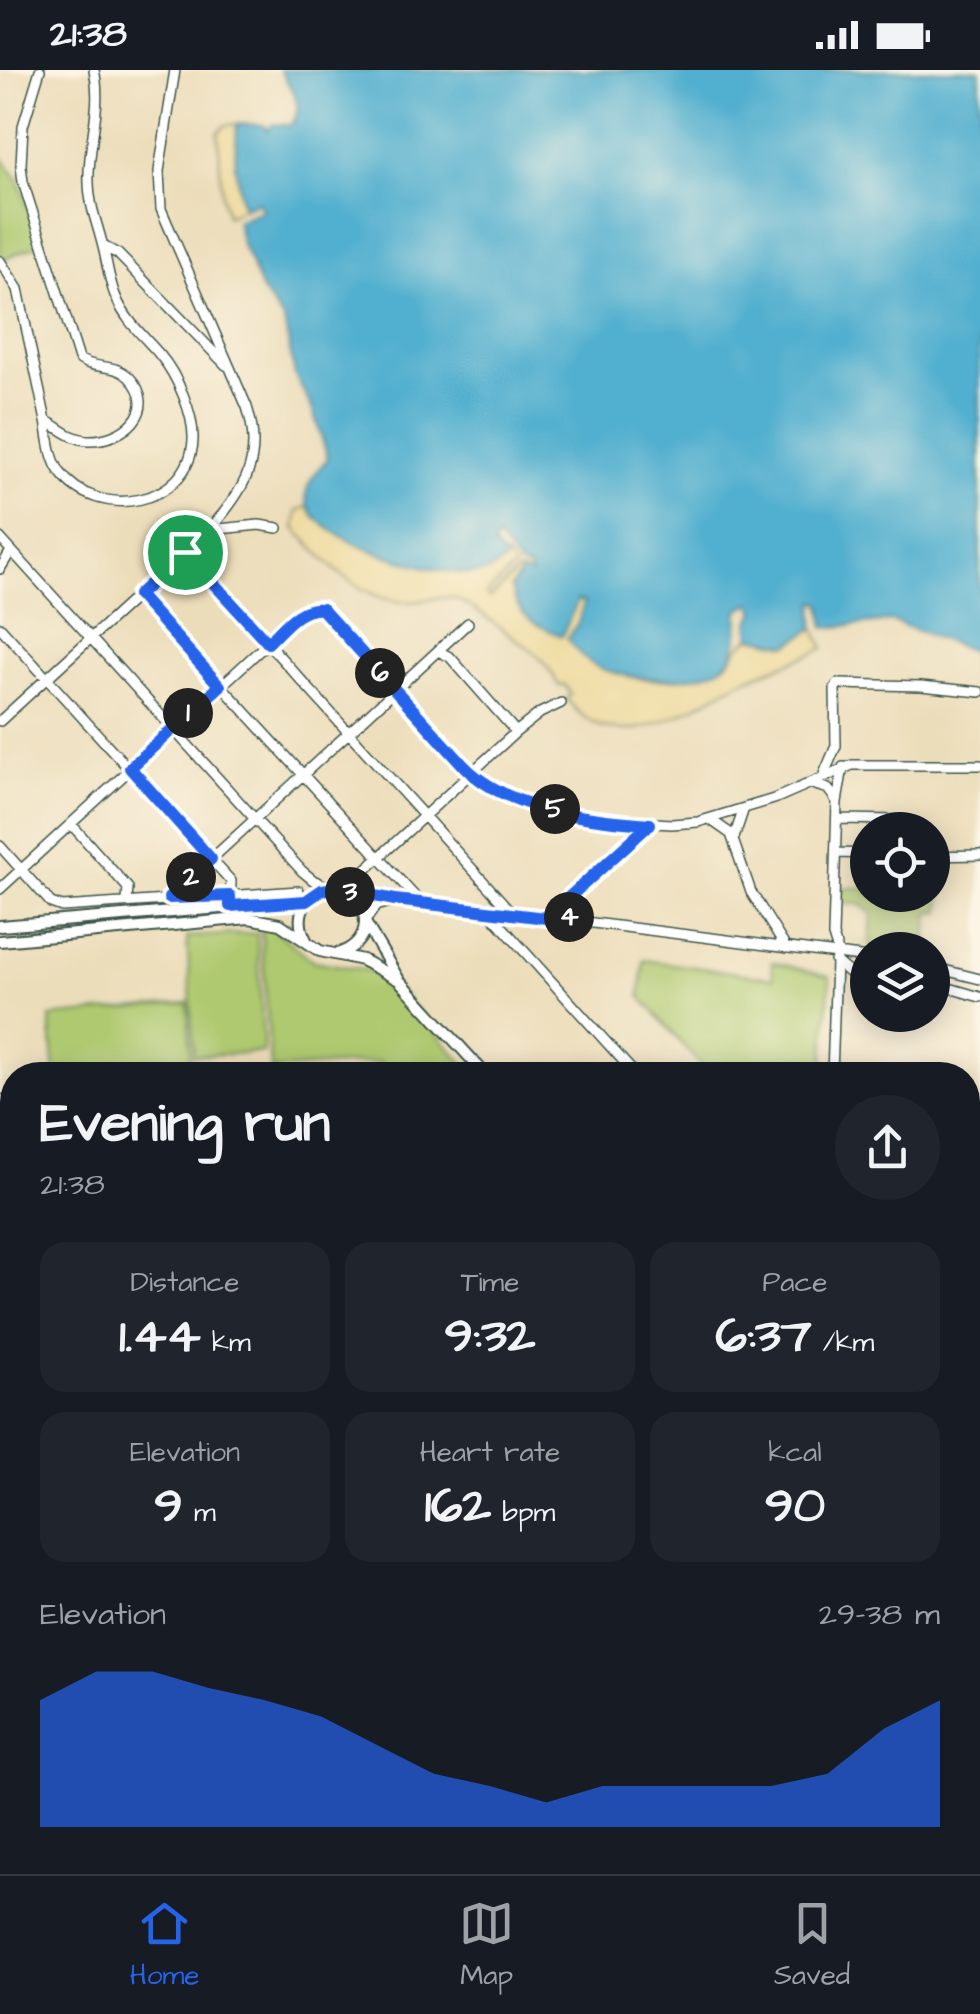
<!DOCTYPE html>
<meta charset="utf-8">
<style>
body{margin:0;font-family:"Architects Daughter",sans-serif;background:#20242c;color:#f1f3f6;height:100vh;display:flex;flex-direction:column;font-size:38px;white-space:nowrap}
*{box-sizing:border-box;margin:0}
p{font-size:32px;color:#9ea1a6}
.icon{flex:none;width:55px;height:55px;fill:none;stroke:currentColor;stroke-width:2;stroke-linecap:round;stroke-linejoin:round}
.map{position:relative;flex:1;overflow:hidden}
.details{position:absolute;left:0px;top:992px;width:980px;height:812px;display:flex;flex-direction:column;background:#171b24;border-radius:40px 40px 0 0;box-shadow:0 5px 25px #0003}
.details>*{flex:none}
.controls{position:absolute;left:850px;top:742px;display:grid;gap:20px}
.controls a{display:grid;place-items:center;width:100px;height:100px;border-radius:50%;background:#171b24;box-shadow:0 5px 25px #0003;font-size:50px}
.pin{position:absolute;display:grid;place-items:center;width:85px;height:85px;color:#fff;margin:-42px;border:5px solid #fff;border-radius:50%;box-shadow:0 2px 10px #0007}
.km{position:absolute;width:50px;height:50px;margin:-25px;border-radius:50%;background:#222;color:#fff;font-size:28px;line-height:50px;text-align:center}
.round{display:grid;place-items:center;flex:none;width:105px;height:105px;border-radius:52px;background:#20242c}
.overview{display:flex;align-items:center;justify-content:space-between;height:170px;padding:0 40px}
h1{font-size:55px;font-weight:700;line-height:75px}
.metrics{display:grid;grid-template-columns:repeat(3,1fr);gap:15px;height:170px;padding:10px 40px}
.metrics div{display:grid;align-content:center;border-radius:25px;background:#20242c;text-align:center}
.metrics b{font-size:50px;font-weight:700}
.metrics small{font-size:28px;font-weight:400}
.metrics p{font-size:28px}
.chart{height:280px;padding:20px 40px}
.chart p{display:flex;justify-content:space-between}
.chart svg{width:100%;height:180px;margin-top:10px;fill:#2563eb;opacity:.7}
.status{display:flex;justify-content:space-between;align-items:center;height:70px;padding:0 50px;background:#171b24;direction:ltr}
.status svg{height:28px;fill:currentColor}
.tabs{display:flex;justify-content:space-around;align-items:center;height:140px;border-top:2px solid #363941;background:#171b24;font-size:28px;color:#9ea1a6}
.tabs a{display:grid;justify-items:center;gap:5px}
.tabs .current{color:#2563eb}
.map>svg:first-child{display:block}
.green{fill:#afc96f;stroke:#678352;stroke-width:2.5}
.sand{fill:#eeda9e;stroke:#868c69;stroke-width:2.5}
.water{fill:#51afcf;stroke:#387682;stroke-width:2.5}
.lines{fill:none;stroke-linecap:round;stroke-linejoin:round}
.minor-casing{stroke:#3e5548;stroke-width:12}
.major-casing{stroke:#3e5548;stroke-width:14}
.minor{stroke:#fff;stroke-width:9}
.major{stroke:#fff;stroke-width:10}
.route-casing{stroke:#fff;stroke-width:20}
.route{stroke:#2563eb;stroke-width:12}
</style>
<div class="status"><b>21:38</b><svg viewBox="0 0 49 12"><path d="M0 12V9h3v3zM5 12V6h3v6zM10 12V3h3v9zM15 12V0h3v12zM26 1h20v11H26zM47 4h2v5h-2z"/></svg></div>
<div class="map">
<svg width="980" height="1804" viewBox="0 0 980 1804">
<rect width="100%" height="100%" fill="#fcf5e5"/>
<filter id="ink" filterUnits="userSpaceOnUse"><feTurbulence type="fractalNoise" baseFrequency=".01" numOctaves="2"/><feDisplacementMap in="SourceGraphic" scale="20" xChannelSelector="R" yChannelSelector="G"/><feConvolveMatrix kernelMatrix="1 2 1 2 8 2 1 2 1" color-interpolation-filters="sRGB"/></filter>
<filter id="wash" filterUnits="userSpaceOnUse"><feTurbulence type="fractalNoise" baseFrequency=".0048" numOctaves="4" result="noise"/><feDisplacementMap in="SourceGraphic" scale="40" xChannelSelector="R" yChannelSelector="G"/><feGaussianBlur stdDeviation="2.25" result="paint"/><feColorMatrix in="noise" values="0 0 0 0 0 0 0 0 0 0 0 0 0 0 0 0 0 1.4 0 .05"/><feComposite in="paint" operator="in"/></filter>
<g filter="url(#wash)">
<rect width="100%" height="100%" fill="#ecddba"/>
<path class="green" d="M0,86L19,110L40,174L3,189L0,186Z
M843,818H867L868,825H932L933,818H942L941,842L930,843L925,880L870,876L872,843L860,834H843Z
M261,855L272,858L313,891L367,900L390,911L474,1005H382L380,992L271,1000Z
M257,863L264,982L194,986L187,867Z
M644,890L773,908L772,892L830,907L823,1005H709L640,926Z
M188,933L191,1005H55L50,947Z
M0,1184H12V1792L62,1793V1804H0Z
M968,1750L980,1755V1804H938L928,1793L968,1792Z
M392,1792L395,1804H131L133,1794L69,1793Z"/>
<path class="sand" d="M237,54L235,97L243,138L227,146L222,126L218,62L226,55Z
M308,436C337,475 387,488 433,497C448,500 465,505 480,503C491,501 500,495 508,489L515,497L486,525L490,528L518,501L522,502L511,517L585,532L578,553L567,568C596,609 656,618 702,603C708,601 720,599 725,595C735,587 736,576 751,567L788,575L814,558L824,578C796,592 766,599 738,613C686,639 615,695 567,629L571,624L564,614L559,616C554,608 549,597 542,590C533,580 464,530 453,528C437,525 427,532 410,532C361,532 325,492 295,458L297,441Z"/>
<path class="water" d="M280,0H980V584L892,551L825,558L822,534L815,532L814,558L788,575L751,567L749,553L756,542L752,533L739,540C738,559 740,575 728,591C707,617 621,611 594,595C582,588 575,579 567,568L578,553L584,532L578,530L562,566C536,556 516,546 511,517L522,502L531,505L529,499L520,496L497,468L493,476L508,489C500,495 492,501 481,503C446,509 320,473 308,435C301,416 317,402 328,388L312,338L295,305L284,251L262,221L241,172L237,151L262,140L258,132L243,138L235,97L237,54L264,55L268,60L273,54L291,55C306,36 291,18 280,0Z"/>
</g>
<g filter="url(#ink)">
<g class="lines">
<g class="minor-casing">
<path id="minor" d="M103,176L118,184L226,295
M0,191L18,219L46,351C60,357 70,369 87,370C123,372 161,340 129,307C115,293 94,300 79,289L23,112L21,95L23,56L40,0
M46,351C49,367 50,388 60,402C97,452 190,436 193,370C194,344 177,305 160,285C143,265 125,251 115,225C108,208 107,190 102,173C97,153 89,134 89,113C87,75 103,38 94,0
M209,460L259,455L278,458
M0,468L302,801L313,810L330,818
M185,482L513,844
M0,499L11,481
M138,525L420,832
M0,557L231,811L230,836
M440,582L450,587L516,662
M0,651L209,460C244,421 264,390 247,337L161,139L159,101L175,0
M824,704L836,676L835,618L838,614L921,616L980,622
M809,713L828,719L836,730
M837,749L899,750
M711,750L731,764L751,822L786,878
M71,754L128,818L127,831
M734,768L744,738
M0,776L51,833L62,837L299,821
M837,783L868,784
M932,786L980,785
M340,818L352,812L516,662L540,643L561,633
M0,819L297,546L311,538L322,539L471,704L490,717L548,738L619,751L672,754L698,752L774,729L852,695H980
M350,822L868,888
M169,828L468,553
M488,841L636,1005
M545,848L650,754
M366,850L376,836L393,831
M839,885L833,866L837,732L843,697
M835,891L848,902L868,905
M932,897L980,909
M932,913L980,927
M832,1005L836,892
M0,1030L12,1029
M968,1047L980,1053
M968,1131L980,1099
M968,1165L980,1170
M0,1181H12
M968,1219L980,1224
M968,1304L980,1292
M968,1374L980,1387
M968,1667L980,1642
M494,1792L499,1804
M664,1792L685,1800
M912,1792L922,1804"/>
</g>
<g class="major-casing">
<path id="major" d="M366,854L399,910L486,1005
M0,856L306,831
M306,870C290,841 312,812 344,819C374,837 372,874 337,884
M0,871L249,848L280,854L320,881L362,890L399,910
M968,1533L980,1546"/>
</g>
<use href="#minor" class="minor"/>
<use href="#major" class="major"/>
</g>
</g>
<g class="lines" filter="url(#ink)">
<g class="route-casing">
<path id="route" d="M185,482L268,573C283,559 299,536 322,539L464,696C508,741 591,750 650,754L566,830L565,840L571,851L395,830L335,818L322,820L306,831L230,836V826L169,828L211,789L130,698L220,616L138,525Z"/>
</g>
<use href="#route" class="route"/>
</g>
</svg>
<div class="controls">
<a><svg class="icon" aria-label="locate" viewBox="0 0 24 24"><circle cx="12" cy="12" r="6"/><path d="M12 2v4M12 18v4M2 12h4M18 12h4"/></svg></a>
<a><svg class="icon" aria-label="layers" viewBox="0 0 24 24"><path d="M12 4l9 5-9 5-9-5zM3 14l9 5 9-5"/></svg></a>
</div>
<div class="pin" style="left:185px;top:482px;background:#1e9e55"><svg class="icon" aria-label="arrive" viewBox="0 0 24 24"><path d="M6 21V4h12l-3 4 3 4H6"/></svg></div>
<b class="km" style="left:188px;top:643px">1</b>
<b class="km" style="left:191px;top:807px">2</b>
<b class="km" style="left:350px;top:822px">3</b>
<b class="km" style="left:569px;top:847px">4</b>
<b class="km" style="left:555px;top:739px">5</b>
<b class="km" style="left:380px;top:603px">6</b>
<section class="details">
<div class="overview"><div><h1>Evening run</h1><p>21:38</p></div><a class="round"><svg class="icon" aria-label="share" viewBox="0 0 24 24"><path d="M12 15V3M7 8l5-5 5 5M5 13v7h14v-7"/></svg></a></div>
<div class="metrics">
<div><p>Distance</p><b>1.44<small> km</small></b></div>
<div><p>Time</p><b>9:32</b></div>
<div><p>Pace</p><b>6:37<small> /km</small></b></div>
</div>
<div class="metrics">
<div><p>Elevation</p><b>9<small> m</small></b></div>
<div><p>Heart rate</p><b>162<small> bpm</small></b></div>
<div><p>kcal</p><b>90</b></div>
</div>
<div class="chart"><p><span>Elevation</span>29–38 m</p>
<svg viewBox="0 0 160 44" preserveAspectRatio="none"><path d="M0 44V13L10 6L20 6L30 10L40 13L50 17L60 24L70 31L80 34L90 38L100 34L110 34L120 34L130 34L140 31L150 20L160 13V44z"/></svg>
</div>
</section>
</div>
<nav class="tabs">
<a class="current"><svg class="icon" aria-label="home" viewBox="0 0 24 24"><path d="M3 11l9-7 9 7M6 9v11h12V9"/></svg>Home</a>
<a><svg class="icon" aria-label="map" viewBox="0 0 24 24"><path d="M3 6l6-2 6 2 6-2v14l-6 2-6-2-6 2zM9 4v14M15 6v14"/></svg>Map</a>
<a><svg class="icon" aria-label="saved" viewBox="0 0 24 24"><path d="M7 4h10v16l-5-4-5 4z"/></svg>Saved</a>
</nav>
